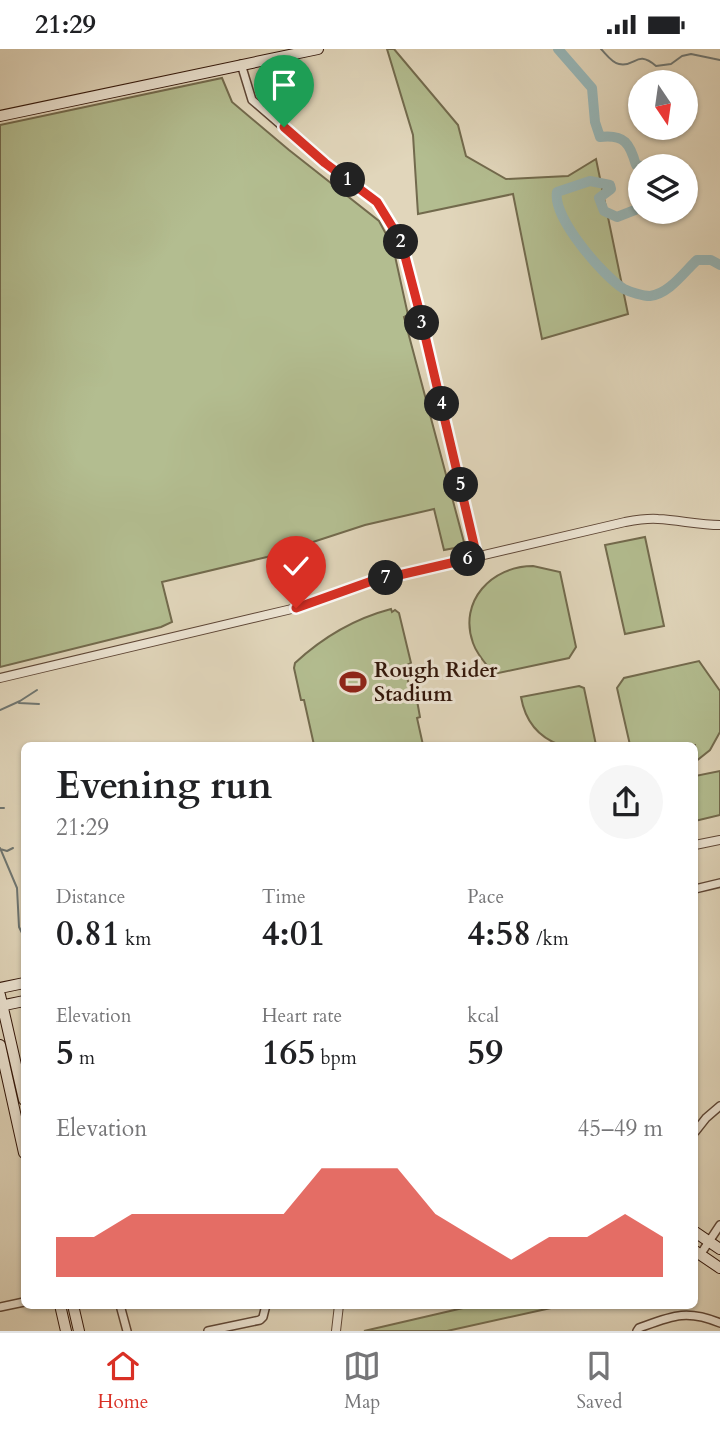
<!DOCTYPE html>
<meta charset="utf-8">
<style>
body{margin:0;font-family:Cardo,serif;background:#f6f6f6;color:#202124;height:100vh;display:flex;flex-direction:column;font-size:26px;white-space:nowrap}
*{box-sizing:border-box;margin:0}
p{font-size:23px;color:#757577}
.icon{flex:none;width:38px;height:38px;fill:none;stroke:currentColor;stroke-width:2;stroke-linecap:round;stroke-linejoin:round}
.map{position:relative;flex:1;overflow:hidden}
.sheet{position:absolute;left:21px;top:693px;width:677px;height:567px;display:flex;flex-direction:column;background:#fff;border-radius:10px;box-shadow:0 2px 5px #0004}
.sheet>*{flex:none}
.needle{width:46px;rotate:167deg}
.controls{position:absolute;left:628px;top:21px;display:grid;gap:14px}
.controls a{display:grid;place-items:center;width:70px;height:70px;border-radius:50%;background:#fff;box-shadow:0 2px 5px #0004;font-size:35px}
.pin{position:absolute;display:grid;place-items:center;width:60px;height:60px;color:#fff;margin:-72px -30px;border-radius:50% 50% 50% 0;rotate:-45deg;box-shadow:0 0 7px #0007}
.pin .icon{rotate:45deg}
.km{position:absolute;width:35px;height:35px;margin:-18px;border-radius:50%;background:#222;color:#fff;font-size:19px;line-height:35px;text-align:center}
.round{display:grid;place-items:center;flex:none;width:74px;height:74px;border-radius:37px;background:#f6f6f6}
.head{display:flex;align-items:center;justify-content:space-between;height:119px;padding:0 35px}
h1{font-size:38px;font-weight:600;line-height:52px}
.stats{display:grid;grid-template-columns:repeat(3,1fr);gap:10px;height:119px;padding:7px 35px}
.stats div{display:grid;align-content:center}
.stats b{font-size:35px;font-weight:600}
.stats small{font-size:19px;font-weight:400}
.stats p{font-size:19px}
.chart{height:196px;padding:14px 35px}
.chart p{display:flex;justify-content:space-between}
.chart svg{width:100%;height:126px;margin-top:7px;fill:#d93025;opacity:.7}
.status{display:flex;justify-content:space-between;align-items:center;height:49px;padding:0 35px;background:#fff;direction:ltr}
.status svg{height:19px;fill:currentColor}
.dock{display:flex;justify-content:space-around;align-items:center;height:98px;border-top:2px solid #e0e0e0;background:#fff;font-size:19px;color:#757577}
.dock a{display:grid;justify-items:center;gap:4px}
.dock .selected{color:#d93025}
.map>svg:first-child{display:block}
.green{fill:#b3bd90;stroke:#726a4d;stroke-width:2}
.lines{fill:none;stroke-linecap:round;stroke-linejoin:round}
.stream{stroke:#6f7773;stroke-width:2}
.river{stroke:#97b7b9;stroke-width:10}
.minor-casing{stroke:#5e4636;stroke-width:10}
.tertiary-casing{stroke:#5e4636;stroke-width:10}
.secondary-casing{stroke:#32160a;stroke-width:12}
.minor{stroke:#ece4d3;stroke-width:7}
.tertiary{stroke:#ece4d3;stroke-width:8}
.secondary{stroke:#ece4d3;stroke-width:10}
.route-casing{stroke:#fff;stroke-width:14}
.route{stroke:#d93025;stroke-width:9}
.labels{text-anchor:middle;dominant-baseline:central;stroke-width:6;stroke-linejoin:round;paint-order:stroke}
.poi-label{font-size:21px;font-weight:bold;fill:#32160a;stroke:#ece4d3;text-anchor:start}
</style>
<div class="status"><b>21:29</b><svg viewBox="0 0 49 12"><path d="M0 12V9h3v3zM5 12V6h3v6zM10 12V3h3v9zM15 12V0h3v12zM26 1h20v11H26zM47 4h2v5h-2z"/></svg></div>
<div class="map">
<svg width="720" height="1282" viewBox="0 0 720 1282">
<rect width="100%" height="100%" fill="#e1d6bb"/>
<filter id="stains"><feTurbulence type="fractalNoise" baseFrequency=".00286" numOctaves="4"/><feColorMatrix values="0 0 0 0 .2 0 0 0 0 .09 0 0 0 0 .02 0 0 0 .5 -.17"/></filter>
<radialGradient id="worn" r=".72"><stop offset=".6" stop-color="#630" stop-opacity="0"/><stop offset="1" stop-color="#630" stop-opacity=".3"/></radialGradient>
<path class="green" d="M387,0H394L458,76L466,107L506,130L568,127L596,110L628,265L542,290L513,145L418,165L413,86Z
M222,29L232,53L289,101L379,172L393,198L408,266L404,268L465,497L444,501L434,460L365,476L267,508L162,533L172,573L161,578L0,618V76Z
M645,488L664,577L625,585L605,496Z
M533,517L560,523L576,598L569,609L494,625C486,615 477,606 473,594C458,552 492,517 533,517Z
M391,560L392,563L395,561L399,564L411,614L405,617L411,647L416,646L420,668L417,669L423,696H314L304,651H301L294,619L295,614C323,588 353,570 391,560Z
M699,612L720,642V683L710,701L695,713V696H630L617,639L624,629Z
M579,637L584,639L596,696H560C538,688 525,671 521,648Z
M720,722V766L695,772V727Z
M476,1256L560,1257L447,1282H364Z"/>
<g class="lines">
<path class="stream" d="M601,0C606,5 612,14 619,15C636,19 636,0 656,17L671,15L682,7L691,5L720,11
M19,654L39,655
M0,661L20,652L37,641
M0,759H4
M0,799L17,839L19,878L24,888
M0,800L7,802L13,799"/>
<path class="river" d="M558,0L592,39L595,73L600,88C625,85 630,95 636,116L641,117
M640,159L617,168L604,162L599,149L611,140L610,136L590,132L557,143C552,168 603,227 624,240C630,243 643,247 650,247C669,245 684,223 697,211H711L720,216"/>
<g class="minor-casing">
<path id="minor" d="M241,15L252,51L325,114L377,153L401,192L419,261L477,508
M695,840L720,834
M695,1083L706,1069L720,1057
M700,1206L720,1176
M120,1256L127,1282
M0,1258L24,1253
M208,1282L260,1271L263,1268L266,1256
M637,1282L639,1279C672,1267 686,1260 720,1274"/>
</g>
<g class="tertiary-casing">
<path id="tertiary" d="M0,629L296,559L369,533L625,473C636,471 647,469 658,470C679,471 699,476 720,476
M695,796L720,791
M336,1282L339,1256"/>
</g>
<g class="secondary-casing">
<path id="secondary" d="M0,67L318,0
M0,939L24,934
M0,946L24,1051
M0,957L24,952
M0,996L24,1104
M695,1183L720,1200
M695,1202L720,1219
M60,1256L66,1282
M73,1256L79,1282"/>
</g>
<use href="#minor" class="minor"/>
<use href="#tertiary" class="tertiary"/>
<use href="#secondary" class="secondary"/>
</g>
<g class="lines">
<g class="route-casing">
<path id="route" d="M284,78L325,114L377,153L401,192L419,261L477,508L369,533L296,559"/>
</g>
<use href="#route" class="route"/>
</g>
<defs>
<g id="stadium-bare" transform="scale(2.1)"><path d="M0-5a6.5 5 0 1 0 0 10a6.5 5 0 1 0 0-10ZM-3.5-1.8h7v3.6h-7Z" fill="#8f2418" stroke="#ece4d3" stroke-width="2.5" paint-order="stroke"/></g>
</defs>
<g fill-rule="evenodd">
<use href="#stadium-bare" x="353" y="633"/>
</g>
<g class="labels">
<g class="poi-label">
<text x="374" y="621">Rough Rider<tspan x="374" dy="24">Stadium</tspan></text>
</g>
</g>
<rect width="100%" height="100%" filter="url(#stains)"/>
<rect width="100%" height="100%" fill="url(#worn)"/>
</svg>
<div class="controls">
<a><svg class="needle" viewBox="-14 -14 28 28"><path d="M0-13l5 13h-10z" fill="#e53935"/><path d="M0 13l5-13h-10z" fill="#757577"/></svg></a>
<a><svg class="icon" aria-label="layers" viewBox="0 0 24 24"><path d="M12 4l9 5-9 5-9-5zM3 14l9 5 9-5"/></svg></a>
</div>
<div class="pin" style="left:284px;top:78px;background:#1e9e55"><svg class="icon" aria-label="arrive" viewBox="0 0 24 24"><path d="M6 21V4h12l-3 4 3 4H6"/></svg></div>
<div class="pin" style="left:296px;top:559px;background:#d93025"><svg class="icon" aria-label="check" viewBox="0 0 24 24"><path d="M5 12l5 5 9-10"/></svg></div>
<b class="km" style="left:348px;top:131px">1</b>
<b class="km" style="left:401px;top:193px">2</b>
<b class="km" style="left:422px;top:274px">3</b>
<b class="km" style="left:442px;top:355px">4</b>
<b class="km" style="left:461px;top:436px">5</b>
<b class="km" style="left:468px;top:510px">6</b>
<b class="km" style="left:386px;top:529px">7</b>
<section class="sheet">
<div class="head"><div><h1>Evening run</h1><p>21:29</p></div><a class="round"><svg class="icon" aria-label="share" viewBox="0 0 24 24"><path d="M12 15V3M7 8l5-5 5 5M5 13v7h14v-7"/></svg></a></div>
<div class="stats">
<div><p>Distance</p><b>0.81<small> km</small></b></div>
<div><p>Time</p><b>4:01</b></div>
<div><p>Pace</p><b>4:58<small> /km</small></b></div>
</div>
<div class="stats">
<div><p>Elevation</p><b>5<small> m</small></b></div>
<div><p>Heart rate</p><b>165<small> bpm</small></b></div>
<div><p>kcal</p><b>59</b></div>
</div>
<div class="chart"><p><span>Elevation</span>45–49 m</p>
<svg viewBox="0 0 160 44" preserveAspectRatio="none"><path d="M0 44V30L10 30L20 22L30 22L40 22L50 22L60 22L70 6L80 6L90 6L100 22L110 30L120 38L130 30L140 30L150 22L160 30V44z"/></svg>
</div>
</section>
</div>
<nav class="dock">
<a class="selected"><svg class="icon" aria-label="home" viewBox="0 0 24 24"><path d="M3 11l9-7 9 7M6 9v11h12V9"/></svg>Home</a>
<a><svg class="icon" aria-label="map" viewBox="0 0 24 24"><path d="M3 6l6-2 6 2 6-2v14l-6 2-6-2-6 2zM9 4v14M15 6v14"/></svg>Map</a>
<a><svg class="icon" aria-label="saved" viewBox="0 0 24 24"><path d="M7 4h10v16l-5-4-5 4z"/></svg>Saved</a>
</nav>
